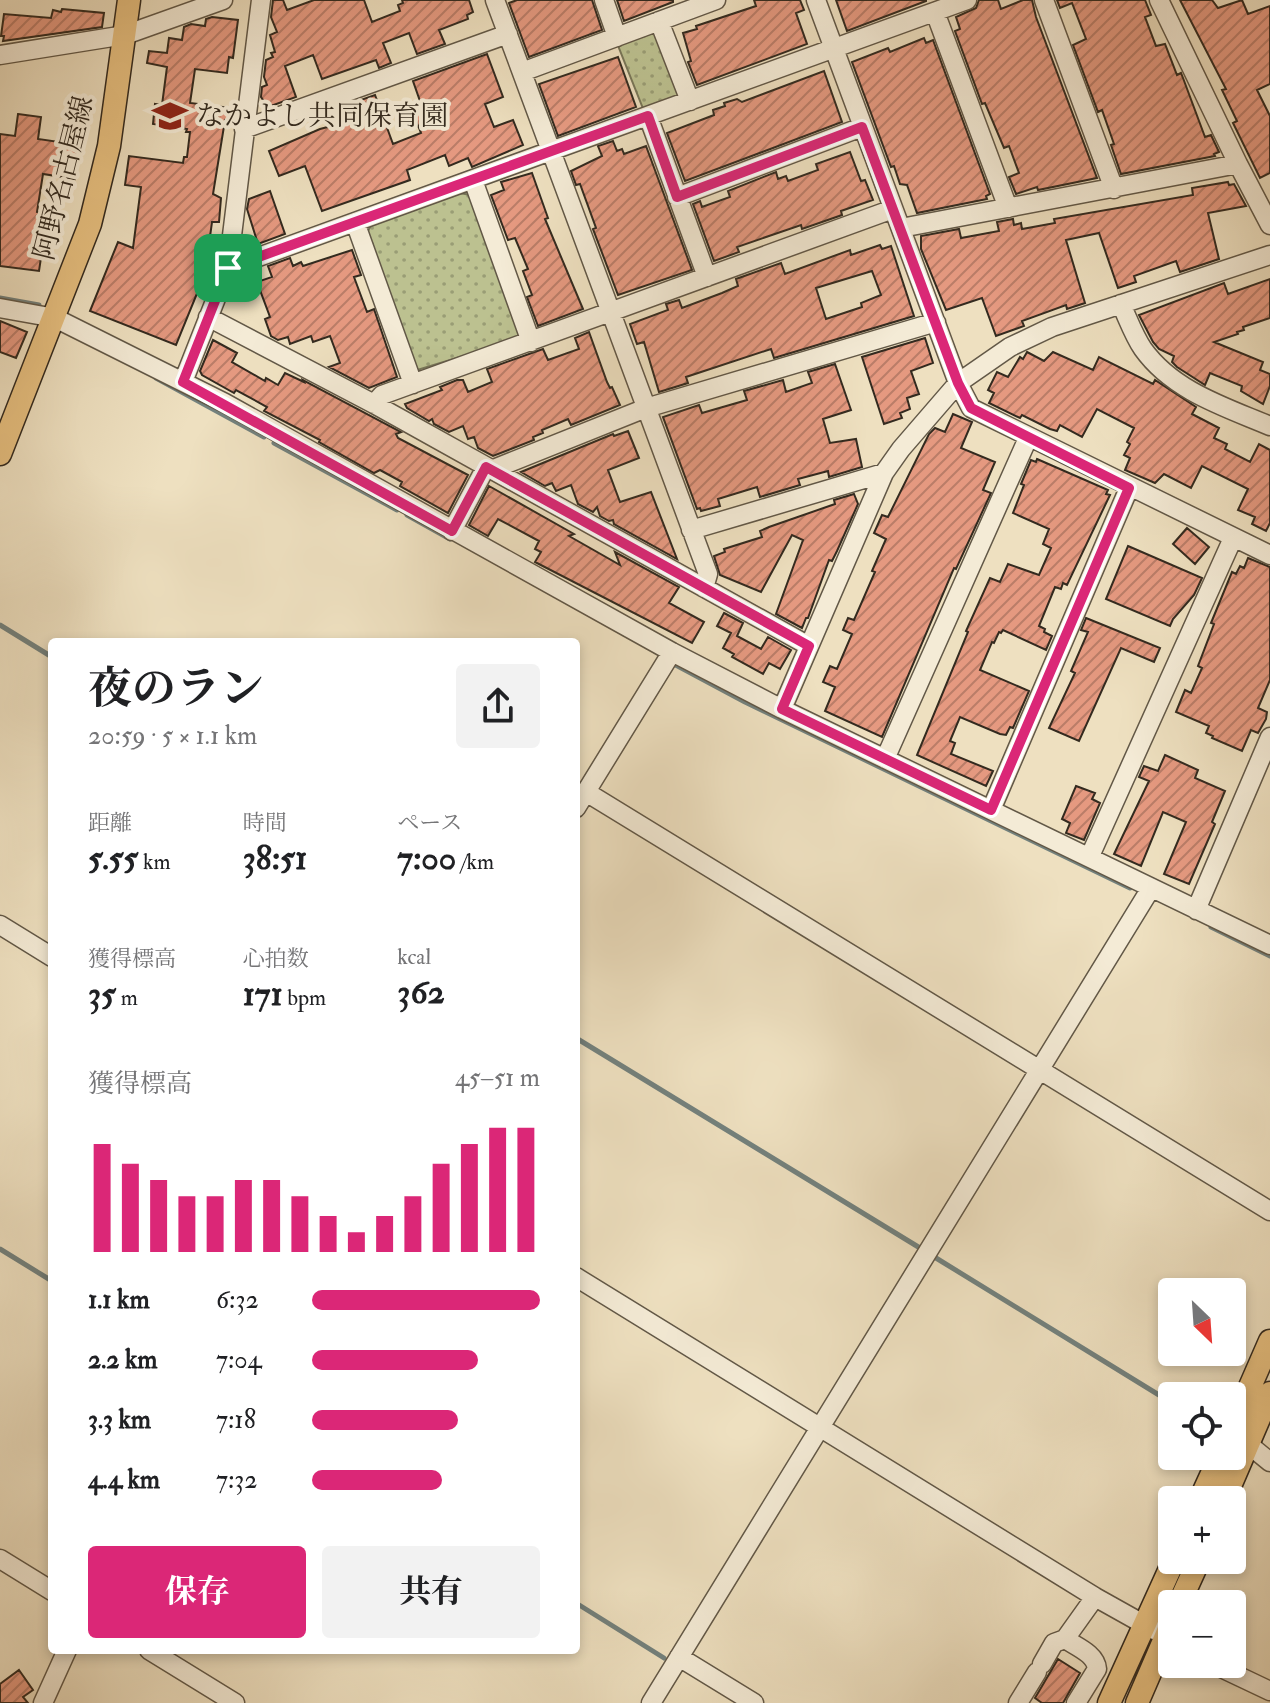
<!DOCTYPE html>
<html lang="ja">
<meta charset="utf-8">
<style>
body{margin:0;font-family:"IM FELL Double Pica","Noto Serif JP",serif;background:#f2f2f2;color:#202124;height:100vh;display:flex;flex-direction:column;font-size:30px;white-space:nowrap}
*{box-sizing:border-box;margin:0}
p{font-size:26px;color:#757577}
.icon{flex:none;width:44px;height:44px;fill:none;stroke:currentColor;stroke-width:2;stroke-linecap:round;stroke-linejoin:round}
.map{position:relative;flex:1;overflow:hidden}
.panel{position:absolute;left:48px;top:638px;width:532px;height:1016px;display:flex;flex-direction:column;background:#fff;border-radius:8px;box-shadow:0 4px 12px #0003}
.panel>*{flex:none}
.needle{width:52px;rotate:155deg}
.controls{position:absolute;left:1158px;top:1278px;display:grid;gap:16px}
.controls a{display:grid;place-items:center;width:88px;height:88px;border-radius:8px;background:#fff;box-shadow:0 4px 12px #0003;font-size:40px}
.pin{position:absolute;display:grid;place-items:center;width:68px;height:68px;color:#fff;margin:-34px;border-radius:16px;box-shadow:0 4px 12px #0006}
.round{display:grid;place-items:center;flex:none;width:84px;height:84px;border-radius:8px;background:#f2f2f2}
.overview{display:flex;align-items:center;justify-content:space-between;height:136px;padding:0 40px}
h1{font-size:44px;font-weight:700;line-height:60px}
.figures{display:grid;grid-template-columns:repeat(3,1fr);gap:12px;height:136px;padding:8px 40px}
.figures div{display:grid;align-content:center}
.figures b{font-size:34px;font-weight:700}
.figures small{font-size:22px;font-weight:400}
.figures p{font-size:22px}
.chart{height:224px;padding:16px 40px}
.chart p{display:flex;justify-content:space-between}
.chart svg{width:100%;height:144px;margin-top:8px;stroke:#db2777;stroke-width:6}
.action{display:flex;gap:16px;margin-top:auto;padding:16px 40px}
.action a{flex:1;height:92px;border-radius:8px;background:#db2777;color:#fff;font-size:32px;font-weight:700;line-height:92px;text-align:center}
.action a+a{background:#f2f2f2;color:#202124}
ul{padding:0 40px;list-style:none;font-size:26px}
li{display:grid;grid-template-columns:128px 96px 1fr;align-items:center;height:60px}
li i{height:20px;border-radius:10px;background:#db2777}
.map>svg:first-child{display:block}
.park{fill:url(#park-dots);stroke:#787658;stroke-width:2}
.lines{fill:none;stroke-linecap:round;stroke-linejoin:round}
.stream{stroke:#73817d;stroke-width:5}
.building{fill:url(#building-hatch);stroke:#332a1f;stroke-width:2;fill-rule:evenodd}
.minor-casing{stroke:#625847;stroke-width:21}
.major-casing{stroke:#332a1f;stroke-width:25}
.minor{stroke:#f4ebd6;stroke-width:18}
.major{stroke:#e7c080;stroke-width:22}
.route-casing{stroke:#fff;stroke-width:16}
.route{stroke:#db2777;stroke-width:10}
.labels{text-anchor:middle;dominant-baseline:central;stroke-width:8;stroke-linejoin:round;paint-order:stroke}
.poi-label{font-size:28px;fill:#332a1f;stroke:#f4ebd6;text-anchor:start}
.street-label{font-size:28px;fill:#332a1f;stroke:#f4ebd6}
</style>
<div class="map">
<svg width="1270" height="1703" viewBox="0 0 1270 1703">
<defs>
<pattern id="park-dots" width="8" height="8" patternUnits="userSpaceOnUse" patternTransform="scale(2)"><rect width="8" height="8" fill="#bcc190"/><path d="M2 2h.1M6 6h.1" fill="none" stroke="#999d75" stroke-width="1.8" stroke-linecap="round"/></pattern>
<pattern id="building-hatch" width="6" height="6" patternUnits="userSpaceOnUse" patternTransform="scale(2)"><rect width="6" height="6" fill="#e59980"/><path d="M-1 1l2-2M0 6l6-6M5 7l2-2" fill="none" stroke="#ba7d68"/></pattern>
</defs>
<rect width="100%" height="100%" fill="#eee0c0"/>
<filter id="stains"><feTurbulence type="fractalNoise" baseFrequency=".0025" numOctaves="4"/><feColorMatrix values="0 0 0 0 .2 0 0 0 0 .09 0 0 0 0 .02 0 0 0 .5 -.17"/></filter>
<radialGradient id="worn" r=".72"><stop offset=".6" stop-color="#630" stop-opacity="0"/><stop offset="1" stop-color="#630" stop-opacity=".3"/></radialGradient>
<path class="park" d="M652,30L658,33L681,90L677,98L644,111L617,43Z
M459,193L471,195L520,332L516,340L414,371L367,233L371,225Z"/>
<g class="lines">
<path class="stream" d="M0,298L39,305
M156,378L264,437
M274,443L397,510
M407,515L450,539
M0,625L52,657
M672,663L745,702L1130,888
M1211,927L1270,956
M576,1038L920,1248
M0,1249L52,1281
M936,1258L1172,1403
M576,1603L664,1658"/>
</g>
<path class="building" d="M273,0H283L287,10L314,0H364L372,22L400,11L398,5L403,3L402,0H469L473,12L467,15L468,19L439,30L445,44L417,54L409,33L383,43L391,63L379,68L376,60L322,79L313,55L285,66L296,97L268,107L261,97L262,87L267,85L264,77L266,60L273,57L271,53L275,52L270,35L277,32L271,17Z
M517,0H592L602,30L529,57L509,3Z
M617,0H673V2L624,21Z
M754,0H800L804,10L796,13L807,44L697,85L688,62L691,61L683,33L697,29L696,26L756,6Z
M836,0H926V1L847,31Z
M979,0H998L1001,9L1023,0H1032L1036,17L1097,178L1038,190L1037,187L1016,194L1009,177L1019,173L1009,146L1004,148L985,103L982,104L955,31L960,29L956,17L976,8Z
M1057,0H1145L1151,15L1145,17L1156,46L1165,44L1177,75L1181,73L1183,78L1205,137L1211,135L1219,152L1214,154L1215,156L1121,174L1111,145L1114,144L1102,110L1098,112L1073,45L1086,39L1072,3L1060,8Z
M1180,0H1212L1218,8L1242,0L1248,14L1270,6V84L1257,90L1270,116V173L1260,178L1233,123L1237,121L1222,90L1226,89Z
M62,9L104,13L102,27L3,41L4,36H1L4,14L51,18L53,10L61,12Z
M212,17L238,20L233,58L229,57L227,73L195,69L190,103L232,108L230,121L225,120L213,194L221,198L219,222H212L203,288L200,286L176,345L90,311L118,242L133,248L141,187L125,185L129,156L183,163L184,157H187L190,132H186L187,129L153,124L155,104L162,105L167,67L147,63L149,51L167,53L169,38L182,40L184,27L191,24L205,26L206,19Z
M924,38L926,43L933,40L990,194L986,196L987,199L917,213L907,185L900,184L894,166L891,167L852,62L888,48L890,52Z
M487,54L503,97L485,104L494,127L513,120L523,145L472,167L468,158L449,166L445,155L407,170L410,180L322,211L305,166L279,176L269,151L320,129L347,122L341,107L375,95L393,144L421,133L411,108L421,104L413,81Z
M618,57L636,107L558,136L539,84Z
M824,71L842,122L685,181L667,133L714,115L713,110L725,106L724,103L737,99L742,102Z
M18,114L41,117L38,139L80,145L75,179L43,174L37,212L62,216L59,233L45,231L39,271L0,266V134L15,136Z
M613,141L617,151L622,149L624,154L646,146L692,270L618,295L593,229L596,228L580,184L576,185L571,171L602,156L598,146Z
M850,152L861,181L865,180L873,200L841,211L842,215L802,229L801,225L737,247L739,252L714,261L693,204L700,201L702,207L730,197L728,191L776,172L778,179L786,176L788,181L818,170L816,164Z
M532,173L548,218L545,219L583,309L538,326L527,297L532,295L523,271L528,269L515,238L508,240L491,195L504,190L501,182Z
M1228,182L1229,185L1234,184L1246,206L1208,213L1219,259L1180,272L1176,261L1134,276L1136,282L1118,288L1099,233L1066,240L1085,303L1067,309L1066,305L1022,321L1024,326L996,336L982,298L946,310L921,249V236L959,229L961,238L999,231L997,222L1013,219L1014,225L1021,223L1022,229L1055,223L1054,219L1193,195L1192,188Z
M270,191L285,234L258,244L247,209L249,199Z
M880,245L882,249L891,246L914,316L774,358L771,349L686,377L688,383L659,392L644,342L637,344L630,324L668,310L666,304L679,300L682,308L722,293L738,286L736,279L781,263L785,274L850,250L851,255ZM872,271L881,295L861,303L862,307L826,319L816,288Z
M352,250L361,275L354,277L367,312L374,309L397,377L369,388L329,367L340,363L330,336L313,342L311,336L290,344L288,337L278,340L271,336L265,319L270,317L257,282L272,277L268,266L290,258L293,266L301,262L303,266Z
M1270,279V318L1243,327L1244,330L1237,332L1238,334L1214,342L1263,362L1260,370L1270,374V386L1263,404L1241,391L1242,386L1210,373L1205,385L1177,367L1172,362L1174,356L1159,349L1153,342L1139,315L1224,283L1228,294Z
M0,321L27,332L16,358L0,352Z
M589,332L607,382L610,388L612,387L620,405L571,425L568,419L542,430L543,433L533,437L534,440L493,456L478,448L474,437L468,439L463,426L449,432L434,424L432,419L429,421L407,408L405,404L442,390L440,387L457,380H463L468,392L492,382L487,369L543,349L548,360L579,349L575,338Z
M925,338L933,363L911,371L919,394L907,398L910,409L900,413L902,418L884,424L862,357Z
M213,340L237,353L232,362L265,381L266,378L278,385L285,373L304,382L303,380L401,432L396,434L398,438L468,475L448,513L400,486L402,482L380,470L374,473L319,442L320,440L264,411L267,407L236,390L234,393L202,375L200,371Z
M1027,352L1044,361L1053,352L1093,370L1099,357L1153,384L1155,380L1196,407L1192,414L1219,428L1214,438L1227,444L1225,449L1250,462L1259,444L1270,450V523L1266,531L1252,524L1255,517L1238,510L1248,489L1202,466L1191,488L1164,474L1155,483L1125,470L1130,458L1124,455L1130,444L1127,442L1134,428L1097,409L1082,437L1060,425L1057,431L1050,429L1022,415L1020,418L989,403L994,393L988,390L997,372L1008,377L1020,357L1023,359Z
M835,364L851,410L823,419L830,443L856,439L862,467L829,477L828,471L798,479L800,485L760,497L757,487L718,499L720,506L701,511L700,508L697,509L663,417L699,405L702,413L747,400L744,391L783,380L786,392L812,383L808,372Z
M953,414L972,422L961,448L995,462L983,490L991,493L956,569L954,568L882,737L825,711L835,687L823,682L830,666L837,669L852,634L843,630L848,618L854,620L875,572L872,571L886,539L874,533L882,515L888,517L929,434L935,428L945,432Z
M628,431L639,458L608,470L620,502L651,492L677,559L614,524L613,520L609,521L600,516L597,507L593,512L578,504L571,485L556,491L552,483L545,486L521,472L613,434L614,436Z
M1037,459L1108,490L1106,494L1110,495L1067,585L1063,583L1061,589L1055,587L1039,626L1045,629L1044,632L1052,636L1046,650L1003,630L1001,633L999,632L994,643L992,642L980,670L1029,691L1013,728L1010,727L1006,735L1000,734L960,717L950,741L955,743L951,754L993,771L986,786L917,755L968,632L966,631L990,578L1000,582L1008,564L1039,575L1051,548L1043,544L1049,529L1013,513L1024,485L1021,484L1031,460L1036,462Z
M489,486L574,534L569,536L620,565L615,552L679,587L669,603L704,622L692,643L535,562L541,552L535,549L539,541L498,519L488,536L469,525Z
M854,494L858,504L837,551L832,561L829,560L808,618H806L802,628L776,614L803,540L792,535L761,592L720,575L714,556L725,552L724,549L762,537L760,531L769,527L835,504L834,500Z
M1187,528L1209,547L1195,564L1173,544Z
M1128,546L1202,578L1194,595L1173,619L1170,626L1106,599Z
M1248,558L1270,567V680L1258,708L1267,712L1266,719L1258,733L1251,730L1242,751L1212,738L1213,736L1206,733L1209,726L1176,712L1185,690L1191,693L1202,668L1198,666L1214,624L1211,623L1232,572L1236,574L1240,566L1244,568Z
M724,613L743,623L737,636L761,649L768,637L791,650L780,669L769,663L763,674L732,657L734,654L723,648L731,633L717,626Z
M1086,618L1160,648L1154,662L1121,648L1079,741L1049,728L1075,673L1071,671L1088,632L1081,630Z
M1165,755L1198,770L1195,778L1225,791L1212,822L1215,824L1189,884L1164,874L1186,822L1163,812L1141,866L1114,854L1149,781L1139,777L1144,766L1158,771Z
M1076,786L1095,793L1092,799L1100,803L1084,840L1066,833L1070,823L1062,819Z
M1058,1659L1080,1673L1063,1703H1042L1035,1698Z
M19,1670L33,1690L23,1697L28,1703H0V1684Z"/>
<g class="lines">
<g class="minor-casing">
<path id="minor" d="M495,0L708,574L704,588
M604,0L617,37
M816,0L958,383L971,408L1270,555
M1044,0L1114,189
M1159,0L1238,164L1270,225
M935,12L1008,208
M659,21L690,101
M0,55L125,35L223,0
M522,72L716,0
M648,116L707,277
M244,129L508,34
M473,180L531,342
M677,197L862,127
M355,222L413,384
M901,228L1238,164
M228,268L967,0
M1121,304C1128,319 1134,336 1143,349C1173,391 1225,407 1270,426
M0,308L55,318L225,403L672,652L782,709L1270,945
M208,317L374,404L809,646
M183,382L228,268L261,0
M374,404L382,395L893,209
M491,470L646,408L936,322
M691,530L884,473
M452,531L486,467
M782,709L884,473L901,449L958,383L1010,347L1052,327L1270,255
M885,759L1028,438
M586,792L1270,1211
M576,808L672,652
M991,810L1129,488
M1090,856L1233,538
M1196,910L1270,737
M0,925L52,957
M576,1277L1095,1597L1154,1630
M1248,1444L1270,1462
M0,1559L52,1591
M149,1650L235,1703
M679,1657L754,1703
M1042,1664L1054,1643L1065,1639
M1213,1664L1270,1691
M43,1703L67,1650
M651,1703L1151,888
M1018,1703L1037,1672
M1076,1703L1097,1669C1096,1654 1077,1647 1065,1639L1095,1597"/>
</g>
<g class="major-casing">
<path id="major" d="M0,454L90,224L109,146L129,0
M1232,1428L1270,1341
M1200,1500L1220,1456
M1224,1500L1270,1393
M1179,1604L1199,1560
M1109,1703L1174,1560
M1137,1703L1172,1622"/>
</g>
<use href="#minor" class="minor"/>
<use href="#major" class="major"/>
</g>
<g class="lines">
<g class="route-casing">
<path id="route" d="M648,116L677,197L862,127L958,383L971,408L1129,488L991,810L782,709L809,646L486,467L452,531L183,382L228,268Z"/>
</g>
<use href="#route" class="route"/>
</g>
<defs>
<g id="school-bare" transform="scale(2.76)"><path d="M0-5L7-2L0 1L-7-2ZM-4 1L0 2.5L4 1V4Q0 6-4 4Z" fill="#8f2418" stroke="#f4ebd6" stroke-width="2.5" paint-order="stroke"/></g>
</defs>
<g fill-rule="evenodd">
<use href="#school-bare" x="170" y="116"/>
</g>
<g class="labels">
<g class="poi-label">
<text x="196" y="116">なかよし共同保育園</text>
</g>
<g class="street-label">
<text transform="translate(64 178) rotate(-76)">阿野名古屋線</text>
</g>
</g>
<rect width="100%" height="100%" filter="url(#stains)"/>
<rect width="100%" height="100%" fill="url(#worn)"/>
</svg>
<div class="controls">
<a><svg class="needle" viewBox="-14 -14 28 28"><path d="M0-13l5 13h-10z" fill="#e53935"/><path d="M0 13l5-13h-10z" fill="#757577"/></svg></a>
<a><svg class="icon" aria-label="locate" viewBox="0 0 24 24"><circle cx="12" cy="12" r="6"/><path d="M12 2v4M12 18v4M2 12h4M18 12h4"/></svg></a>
<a>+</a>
<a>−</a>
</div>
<div class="pin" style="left:228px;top:268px;background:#1e9e55"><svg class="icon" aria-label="arrive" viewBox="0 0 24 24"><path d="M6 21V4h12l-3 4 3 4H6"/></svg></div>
<section class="panel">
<div class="overview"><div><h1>夜のラン</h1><p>20:59 · 5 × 1.1 km</p></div><a class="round"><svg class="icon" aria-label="share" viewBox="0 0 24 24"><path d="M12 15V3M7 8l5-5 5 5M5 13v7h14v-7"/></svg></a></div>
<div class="figures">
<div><p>距離</p><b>5.55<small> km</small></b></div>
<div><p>時間</p><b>38:51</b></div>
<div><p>ペース</p><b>7:00<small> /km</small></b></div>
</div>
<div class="figures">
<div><p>獲得標高</p><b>35<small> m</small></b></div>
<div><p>心拍数</p><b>171<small> bpm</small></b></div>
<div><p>kcal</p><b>362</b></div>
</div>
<div class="chart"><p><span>獲得標高</span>45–51 m</p>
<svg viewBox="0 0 160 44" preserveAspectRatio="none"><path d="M5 44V11M15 44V17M25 44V22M35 44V27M45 44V27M55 44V22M65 44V22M75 44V27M85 44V33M95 44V38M105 44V33M115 44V27M125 44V17M135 44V11M145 44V6M155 44V6"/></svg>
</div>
<ul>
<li><b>1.1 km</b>6:32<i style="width:100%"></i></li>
<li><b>2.2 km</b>7:04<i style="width:73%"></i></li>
<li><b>3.3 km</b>7:18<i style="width:64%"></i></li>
<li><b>4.4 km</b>7:32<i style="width:57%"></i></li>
</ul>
<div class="action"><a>保存</a><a>共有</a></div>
</section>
</div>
